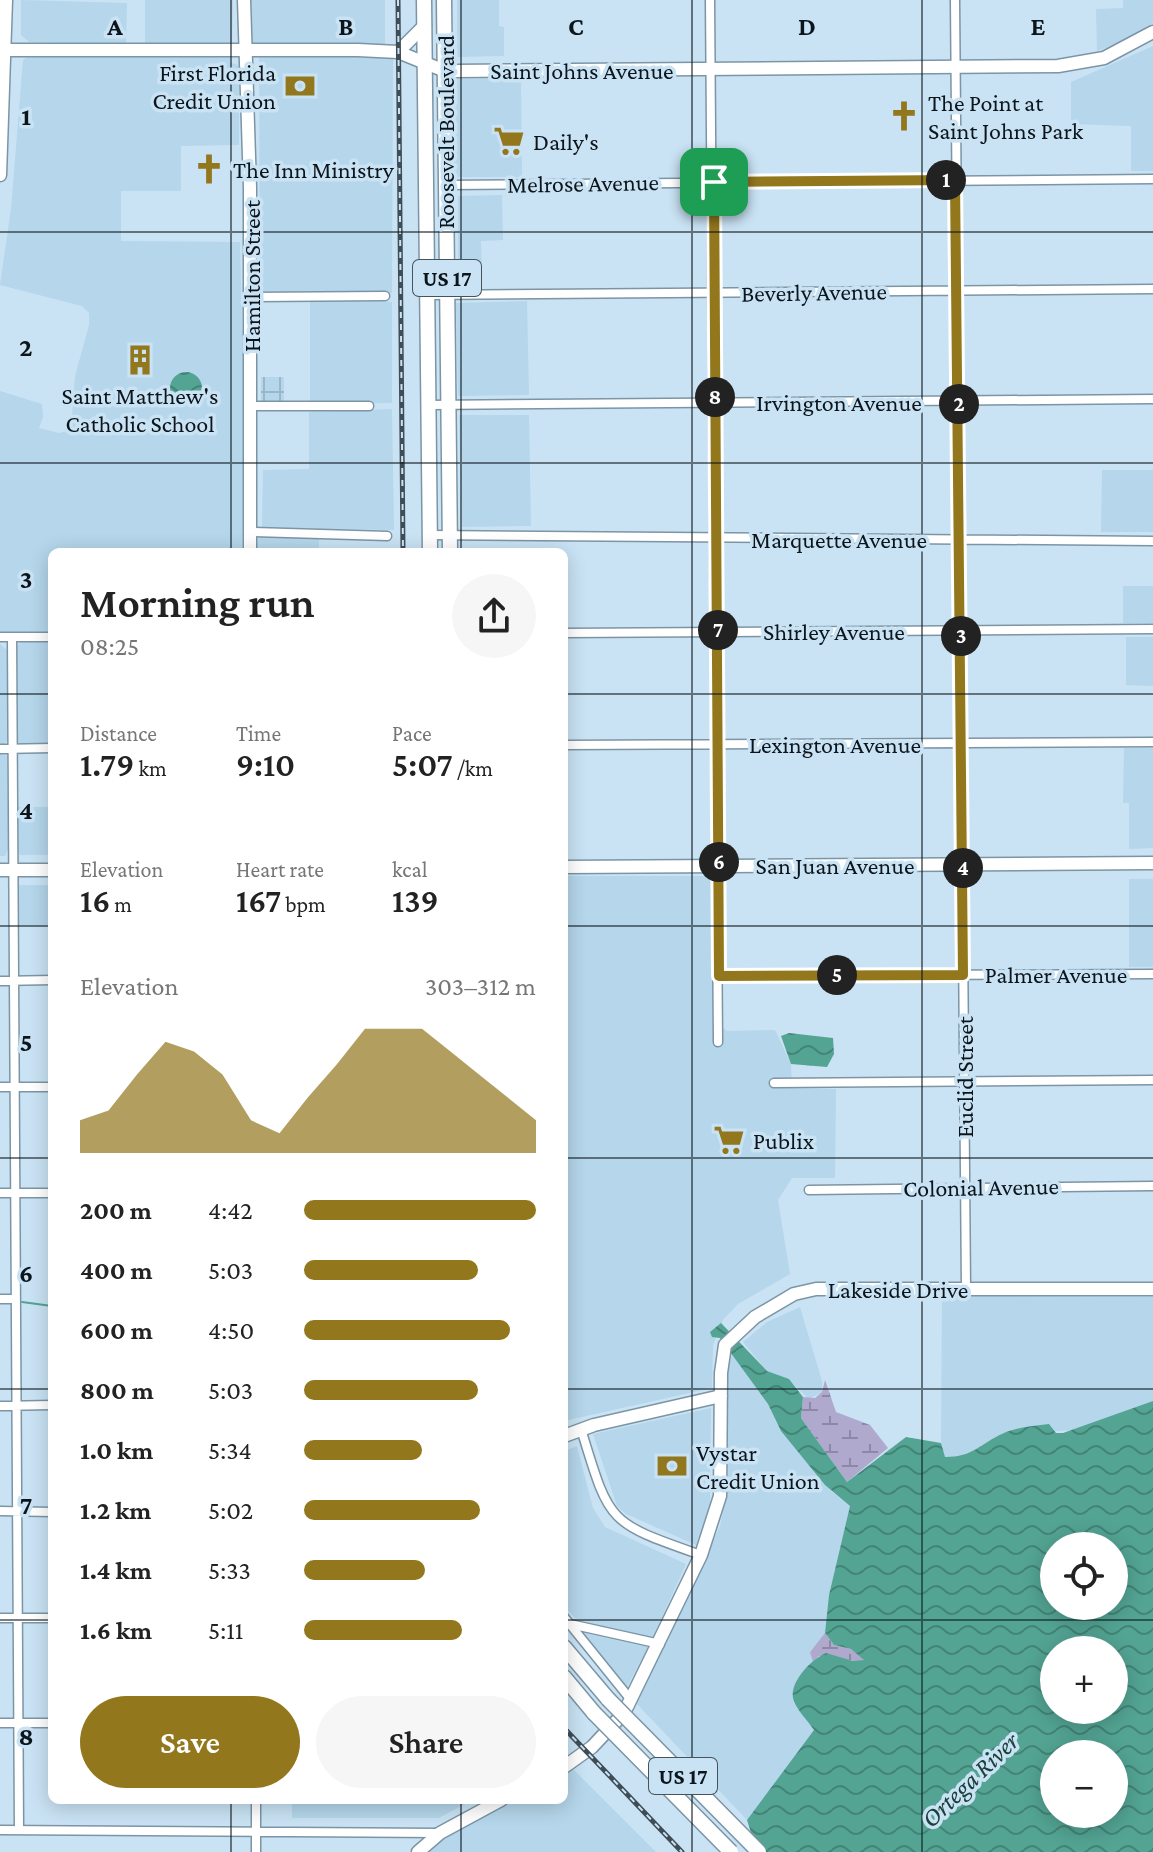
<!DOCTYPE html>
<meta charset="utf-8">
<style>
body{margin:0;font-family:"Crimson Pro",serif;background:#f6f6f6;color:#222;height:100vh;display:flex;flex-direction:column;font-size:30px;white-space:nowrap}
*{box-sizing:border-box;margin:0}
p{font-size:26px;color:#767676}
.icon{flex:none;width:44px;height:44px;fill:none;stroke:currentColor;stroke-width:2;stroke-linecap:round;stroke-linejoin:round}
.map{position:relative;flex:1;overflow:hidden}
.drawer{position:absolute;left:48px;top:548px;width:520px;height:1256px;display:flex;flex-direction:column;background:#fff;border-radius:12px;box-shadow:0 4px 20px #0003}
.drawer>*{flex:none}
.buttons{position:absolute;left:1040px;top:1532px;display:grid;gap:16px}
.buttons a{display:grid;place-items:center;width:88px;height:88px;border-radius:50%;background:#fff;box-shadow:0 4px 20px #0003;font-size:40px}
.pin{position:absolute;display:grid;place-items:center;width:68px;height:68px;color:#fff;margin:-34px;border-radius:16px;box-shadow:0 4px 12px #0006}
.km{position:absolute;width:40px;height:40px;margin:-20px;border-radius:50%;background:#222;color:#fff;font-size:22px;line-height:40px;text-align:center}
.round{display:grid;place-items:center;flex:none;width:84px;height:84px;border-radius:42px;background:#f6f6f6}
.summary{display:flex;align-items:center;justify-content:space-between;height:136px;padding:0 32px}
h1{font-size:44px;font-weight:600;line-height:60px}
.figures{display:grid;grid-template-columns:repeat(3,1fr);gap:12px;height:136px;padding:8px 32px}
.figures div{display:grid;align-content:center}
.figures b{font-size:34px;font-weight:600}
.figures small{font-size:22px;font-weight:400}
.figures p{font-size:22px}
.chart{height:224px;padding:16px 32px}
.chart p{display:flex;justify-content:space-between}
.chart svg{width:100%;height:144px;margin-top:8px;fill:#92771d;opacity:.7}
.button{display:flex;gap:16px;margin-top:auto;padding:16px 32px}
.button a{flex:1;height:92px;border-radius:48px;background:#92771d;color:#fff;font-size:32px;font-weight:600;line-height:92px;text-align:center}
.button a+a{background:#f6f6f6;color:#222}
ul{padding:0 32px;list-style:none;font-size:26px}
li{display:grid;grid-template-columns:128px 96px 1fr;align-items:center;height:60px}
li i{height:20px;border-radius:10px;background:#92771d}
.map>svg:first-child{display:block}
.built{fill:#b5d6eb}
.industrial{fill:url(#industrial-grid)}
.wetland{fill:url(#wetland-marsh)}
.water{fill:url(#water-waves);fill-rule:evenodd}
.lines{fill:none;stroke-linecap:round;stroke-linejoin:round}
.stream{stroke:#53a493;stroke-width:2}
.street-casing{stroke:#7c95a5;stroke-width:11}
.secondary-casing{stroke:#7c95a5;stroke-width:15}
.primary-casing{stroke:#7c95a5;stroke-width:15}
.highway-casing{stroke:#7c95a5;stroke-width:17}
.street{stroke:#fff;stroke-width:8}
.secondary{stroke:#fff;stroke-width:12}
.primary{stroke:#fff;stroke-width:12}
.highway{stroke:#fff;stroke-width:14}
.rail-casing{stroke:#3f4d56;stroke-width:5}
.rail{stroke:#c9e3f4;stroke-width:2;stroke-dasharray:6;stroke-linecap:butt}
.highway-bridge-casing{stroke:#7c95a5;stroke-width:17;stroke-linecap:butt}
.highway-bridge{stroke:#fff;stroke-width:14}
.route-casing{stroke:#fff;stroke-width:16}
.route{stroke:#92771d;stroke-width:10}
.grid{fill:none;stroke:#0c151b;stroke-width:2;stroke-opacity:0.55}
.labels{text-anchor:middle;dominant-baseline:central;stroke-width:7;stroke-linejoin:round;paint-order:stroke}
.shield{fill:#c9e3f4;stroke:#45535c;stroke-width:2}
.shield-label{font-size:22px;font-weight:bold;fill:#0c151b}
.street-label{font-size:24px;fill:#0c151b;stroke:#c9e3f4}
.poi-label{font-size:24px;fill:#0c151b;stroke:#c9e3f4;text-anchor:start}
.water-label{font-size:26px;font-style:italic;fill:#1a4039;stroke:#c9e3f4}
.grid-label{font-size:26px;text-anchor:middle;font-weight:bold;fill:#0c151b;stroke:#c9e3f4;stroke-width:7;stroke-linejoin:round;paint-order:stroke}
</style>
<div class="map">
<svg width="1153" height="1852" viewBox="0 0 1153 1852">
<defs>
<pattern id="industrial-grid" width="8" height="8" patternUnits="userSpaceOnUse" patternTransform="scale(2)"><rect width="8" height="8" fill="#b5d6eb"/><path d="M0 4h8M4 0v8" fill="none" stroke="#9ab7c9"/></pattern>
<pattern id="wetland-marsh" width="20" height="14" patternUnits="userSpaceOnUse" patternTransform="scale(2)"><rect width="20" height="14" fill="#b0a9ce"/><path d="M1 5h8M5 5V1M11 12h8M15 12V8" fill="none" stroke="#8e88a6"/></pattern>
<pattern id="water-waves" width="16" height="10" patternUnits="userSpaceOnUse" patternTransform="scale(2)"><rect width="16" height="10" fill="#53a493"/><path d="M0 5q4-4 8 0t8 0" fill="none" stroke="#438477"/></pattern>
</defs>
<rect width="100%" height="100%" fill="#c9e3f4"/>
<path class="built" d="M21,0L127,3L126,45L29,42L21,35Z
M145,0H233L232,43L145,44Z
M248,0H385V44H249Z
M457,0H499V26L504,27V56L457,57Z
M1123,0H1153V23L1122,42L1097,51L1096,9L1123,8Z
M1153,46V171H1131V126L1071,124V82Z
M259,54L393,57L392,293H260Z
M230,55V63L239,65V145L181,146V191H121V241L240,242L245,452L242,552H52V633H0V391L42,404L43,417L39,428L59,433L71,430L75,376L89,325V313L82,306L0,285L11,209L23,60L29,56Z
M521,78L522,177H452L451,79Z
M502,195L503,240L481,241L482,284L458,283V196Z
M310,301L392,302V403L310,404Z
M527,301L529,395L458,396L456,303Z
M392,409L394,530L262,528L263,470L309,469V412Z
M459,415H529L531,526L462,527Z
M1102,470H1153V532H1101Z
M264,536H319V552H255L258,538Z
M1123,586H1153V623H1123Z
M1126,637H1153V686L1126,685Z
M22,641H52V744L20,745L14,735L16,647Z
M0,644L7,650V741L3,745H0Z
M1124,748H1153V848L1129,849V803H1123Z
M0,754L7,756L9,847L5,856H0Z
M16,807H52V855H20L17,851Z
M564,876H712L714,1021L727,1031L775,1030L791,1064L792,1088L836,1089L835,1178H792L778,1200L790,1274L738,1304L723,1320L713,1345L712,1388L564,1421Z
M1129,879H1153V967H1129Z
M18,885H52V925H17Z
M942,1296L1153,1297V1401L1076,1430L1002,1434L965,1457H944L941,1443Z
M800,1307L822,1381V1392L809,1399L789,1380L767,1371L743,1342L767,1322Z
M731,1351L768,1404L781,1431L831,1491L850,1506L829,1595L825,1636L810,1651L813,1662L804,1672L794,1702L814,1730L747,1820L637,1704L720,1526L728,1487L727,1362Z
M711,1408L710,1504L696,1545L626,1514L617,1506L593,1434Z
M577,1446L593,1508L605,1527L686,1564L652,1639L576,1619L564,1606V1451Z
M579,1632L648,1647L627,1687L623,1685Z
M572,1768L656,1852H427L443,1837L512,1800H564V1773Z
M292,1800H472L439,1818H292Z"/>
<path class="industrial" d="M261,377H284V402H261Z"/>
<path class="wetland" d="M825,1380L836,1412L870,1425L888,1448L847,1482L801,1418L803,1397L815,1398L822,1392Z
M825,1633L834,1645L851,1649L864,1659L861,1662L819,1656L813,1662L810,1652Z"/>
<path class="water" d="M170 388a16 16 0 1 1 32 0a16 16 0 1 1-32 0Z
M789,1033L833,1038L834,1054L827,1067L791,1064L781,1036Z
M721,1323L767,1371L789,1379L803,1397L801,1418L847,1482L906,1437L941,1443L945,1457C974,1457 979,1444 1004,1433C1018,1427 1034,1426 1049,1424L1056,1433H1063L1153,1401V1852H757L747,1820L814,1730C808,1721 795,1708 793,1698C790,1681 812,1659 826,1653L853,1661L864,1660L851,1649L834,1645L825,1633L829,1595L850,1506L825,1485L781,1431L768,1404L720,1338L712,1337L710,1332ZM1054,1546H1114V1606H1054ZM1054,1650H1114V1710H1054ZM1054,1754H1114V1814H1054Z"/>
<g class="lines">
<path class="stream" d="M22,1302L52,1306"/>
<g class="street-casing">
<path id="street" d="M710,0L718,1042
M955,0L966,1289
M446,185L1153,179
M427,295L1153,289
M251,297L385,296
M428,405L1153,399
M252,406H369
M251,532L387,536
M429,535L1153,541
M564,633L1153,629
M0,637H52
M12,637L19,1830
M564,745L1153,742
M0,749L52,748
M719,976L1153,974
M0,981L52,980
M774,1083L1153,1080
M0,1087H52
M809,1190L1153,1186
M0,1193H52
M0,1299H16
M0,1406L52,1405
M581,1429C610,1524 607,1522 701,1555
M0,1511L52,1512
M564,1617L631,1700
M0,1618H52
M570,1624L660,1644
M0,1723H52
M256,1800V1852
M0,1830L440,1833"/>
</g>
<g class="secondary-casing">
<path id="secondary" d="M244,0L250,188V552
M6,50H358L398,52L445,71H455L1058,66L1104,58L1153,32
M398,52L425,25
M564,867L1153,863
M0,870H52
M564,1436L594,1425L721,1396
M564,1767L592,1747L624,1713L701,1555L720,1496L721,1373L725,1345L755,1317L794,1294L816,1289H1153
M418,1852L440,1833L501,1800"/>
</g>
<g class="primary-casing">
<path id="primary" d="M0,175L6,0"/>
</g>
<g class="highway-casing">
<path id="highway" d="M424,0L430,552
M444,0L450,552
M564,1647L608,1699
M564,1677L594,1713"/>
</g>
<use href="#street" class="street"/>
<use href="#secondary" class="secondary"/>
<use href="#primary" class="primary"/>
<use href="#highway" class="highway"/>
<g class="rail-casing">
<path id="rail" d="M398,0L403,552
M564,1728L682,1852"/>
</g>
<use href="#rail" class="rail"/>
<g class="highway-bridge-casing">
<path id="highway-bridge" d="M608,1699L759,1852
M594,1713L731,1852"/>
</g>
<use href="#highway-bridge" class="highway-bridge"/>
</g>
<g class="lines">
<g class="route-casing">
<path id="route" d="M955,180L963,975L719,976L714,182Z"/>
</g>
<use href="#route" class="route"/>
</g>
<path class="grid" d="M231,0V552M461,0V552M692,0V1852M922,0V1852M0,232H1153M0,463H1153M0,694H52M564,694H1153M0,926H52M564,926H1153M0,1158H52M564,1158H1153M0,1389H52M564,1389H1153M0,1620H52M564,1620H1153M231,1800V1852M461,1800V1852"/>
<defs>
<g id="bank-bare" transform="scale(2.4)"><path d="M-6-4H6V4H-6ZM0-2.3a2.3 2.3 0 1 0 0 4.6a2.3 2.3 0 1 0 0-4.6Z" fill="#92771d" stroke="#c9e3f4" stroke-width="2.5" paint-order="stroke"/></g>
<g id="church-bare" transform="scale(2.4)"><path d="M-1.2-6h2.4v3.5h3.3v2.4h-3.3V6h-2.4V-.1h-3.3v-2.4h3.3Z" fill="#92771d" stroke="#c9e3f4" stroke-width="2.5" paint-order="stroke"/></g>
<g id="supermarket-bare" transform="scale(2.4)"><path d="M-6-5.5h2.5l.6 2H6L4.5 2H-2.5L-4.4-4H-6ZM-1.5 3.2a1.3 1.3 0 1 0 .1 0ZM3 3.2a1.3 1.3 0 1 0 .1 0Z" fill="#92771d" stroke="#c9e3f4" stroke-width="2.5" paint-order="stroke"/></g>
<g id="building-bare" transform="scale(2.4)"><path d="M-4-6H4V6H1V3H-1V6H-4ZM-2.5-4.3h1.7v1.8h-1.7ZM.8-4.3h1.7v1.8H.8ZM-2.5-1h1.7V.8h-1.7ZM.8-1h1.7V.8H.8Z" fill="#92771d" stroke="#c9e3f4" stroke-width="2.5" paint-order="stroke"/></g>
</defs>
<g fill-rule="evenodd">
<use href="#bank-bare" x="300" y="86"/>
<use href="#church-bare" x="904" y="116"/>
<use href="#supermarket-bare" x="509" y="141"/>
<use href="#church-bare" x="209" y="169"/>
<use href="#building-bare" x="140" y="360"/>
<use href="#supermarket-bare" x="729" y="1140"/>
<use href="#bank-bare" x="672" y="1466"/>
</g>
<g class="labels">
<g class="shield">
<rect x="413" y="260" width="68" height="36" rx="6"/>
<rect x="649" y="1758" width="68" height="36" rx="6"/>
</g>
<g class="shield-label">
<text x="447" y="278">US 17</text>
<text x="683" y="1776">US 17</text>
</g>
<g class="street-label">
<text x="582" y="70">Saint Johns Avenue</text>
<text transform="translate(445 132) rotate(-90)">Roosevelt Boulevard</text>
<text transform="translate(583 183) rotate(-1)">Melrose Avenue</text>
<text transform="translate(251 276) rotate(-90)">Hamilton Street</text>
<text transform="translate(814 292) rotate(-1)">Beverly Avenue</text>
<text x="839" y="402">Irvington Avenue</text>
<text x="839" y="539">Marquette Avenue</text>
<text x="834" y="631">Shirley Avenue</text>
<text x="835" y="744">Lexington Avenue</text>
<text x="835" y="865">San Juan Avenue</text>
<text x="1056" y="974">Palmer Avenue</text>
<text transform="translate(964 1077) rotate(-90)">Euclid Street</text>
<text transform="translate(981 1187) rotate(-1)">Colonial Avenue</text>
<text x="898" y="1289">Lakeside Drive</text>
</g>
<g class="poi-label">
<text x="276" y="72" text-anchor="end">First Florida<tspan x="276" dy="28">Credit Union</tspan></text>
<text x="928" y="102">The Point at<tspan x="928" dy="28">Saint Johns Park</tspan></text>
<text x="533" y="141">Daily's</text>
<text x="233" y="169">The Inn Ministry</text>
<text x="140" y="395" text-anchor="middle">Saint Matthew's<tspan x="140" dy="28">Catholic School</tspan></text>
<text x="753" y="1140">Publix</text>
<text x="696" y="1452">Vystar<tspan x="696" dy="28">Credit Union</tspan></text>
</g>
<g class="water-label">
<text transform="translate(970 1780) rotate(-44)">Ortega River</text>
</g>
</g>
<g class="grid-label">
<text x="115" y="35">A</text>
<text x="346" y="35">B</text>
<text x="576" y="35">C</text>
<text x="807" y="35">D</text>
<text x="1038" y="35">E</text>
<text x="26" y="125">1</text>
<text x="26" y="356">2</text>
<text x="26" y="588">3</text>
<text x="26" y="819">4</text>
<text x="26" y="1051">5</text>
<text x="26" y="1282">6</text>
<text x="26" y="1514">7</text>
<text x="26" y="1745">8</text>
</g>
</svg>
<div class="buttons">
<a><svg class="icon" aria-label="locate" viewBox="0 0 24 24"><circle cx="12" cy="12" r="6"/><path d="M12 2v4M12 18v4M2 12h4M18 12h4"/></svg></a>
<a>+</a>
<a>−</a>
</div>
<div class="pin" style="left:714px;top:182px;background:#1e9e55"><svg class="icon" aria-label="arrive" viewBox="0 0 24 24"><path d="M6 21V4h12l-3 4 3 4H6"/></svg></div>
<b class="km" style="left:946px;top:180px">1</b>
<b class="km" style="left:959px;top:404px">2</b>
<b class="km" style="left:961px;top:636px">3</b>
<b class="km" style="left:963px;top:868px">4</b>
<b class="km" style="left:837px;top:975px">5</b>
<b class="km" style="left:719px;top:862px">6</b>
<b class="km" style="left:718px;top:630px">7</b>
<b class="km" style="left:715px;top:397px">8</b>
<section class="drawer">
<div class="summary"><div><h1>Morning run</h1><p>08:25</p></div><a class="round"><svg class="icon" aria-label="share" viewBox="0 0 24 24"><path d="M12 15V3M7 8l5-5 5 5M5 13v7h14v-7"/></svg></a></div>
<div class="figures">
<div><p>Distance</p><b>1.79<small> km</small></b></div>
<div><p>Time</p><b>9:10</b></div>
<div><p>Pace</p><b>5:07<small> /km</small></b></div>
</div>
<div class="figures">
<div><p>Elevation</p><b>16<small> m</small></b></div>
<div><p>Heart rate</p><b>167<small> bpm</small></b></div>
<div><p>kcal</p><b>139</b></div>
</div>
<div class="chart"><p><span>Elevation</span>303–312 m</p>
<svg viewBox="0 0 160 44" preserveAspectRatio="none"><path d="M0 44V34L10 31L20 20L30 10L40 13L50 20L60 34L70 38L80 27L90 17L100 6L110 6L120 6L130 13L140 20L150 27L160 34V44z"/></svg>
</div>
<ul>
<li><b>200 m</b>4:42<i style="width:100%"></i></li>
<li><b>400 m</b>5:03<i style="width:75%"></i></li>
<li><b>600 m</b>4:50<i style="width:89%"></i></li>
<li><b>800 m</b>5:03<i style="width:75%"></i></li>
<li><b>1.0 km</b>5:34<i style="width:51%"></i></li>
<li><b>1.2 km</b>5:02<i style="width:76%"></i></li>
<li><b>1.4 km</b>5:33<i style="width:52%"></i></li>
<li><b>1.6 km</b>5:11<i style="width:68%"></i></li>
</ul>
<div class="button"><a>Save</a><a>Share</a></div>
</section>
</div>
